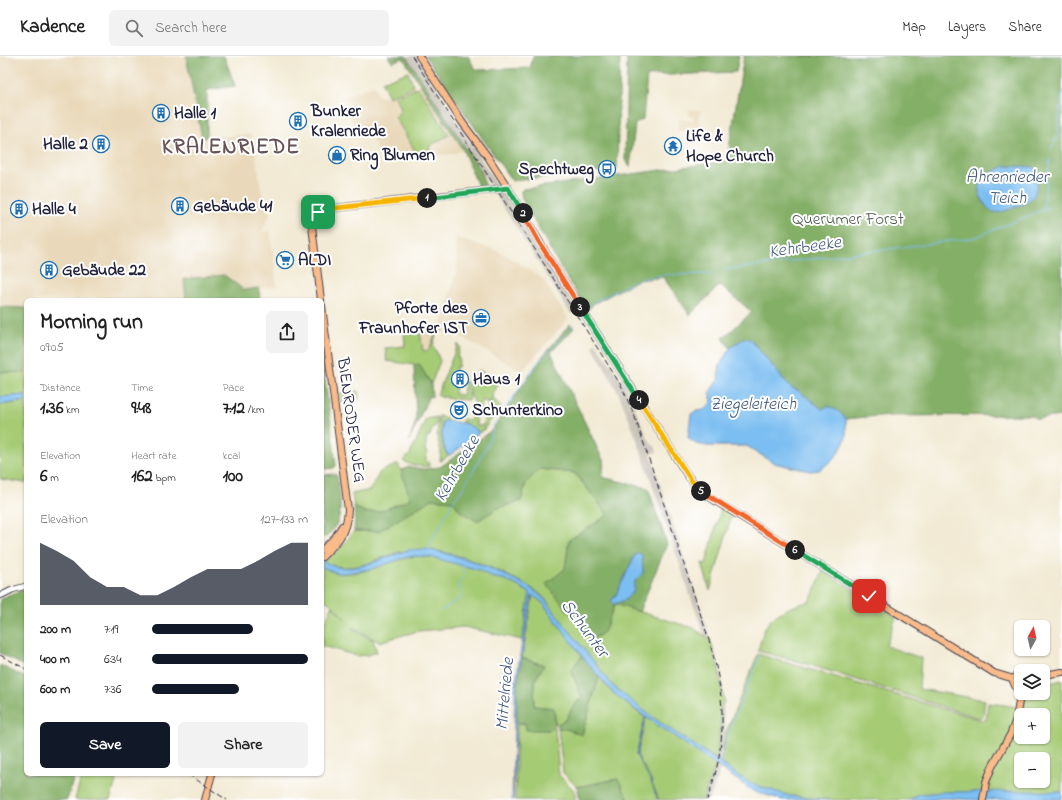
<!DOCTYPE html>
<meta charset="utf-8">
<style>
body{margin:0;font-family:"Indie Flower",sans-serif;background:#f2f2f2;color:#222;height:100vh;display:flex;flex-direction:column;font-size:15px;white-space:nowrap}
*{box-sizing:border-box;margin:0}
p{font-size:13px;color:#767676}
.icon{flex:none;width:22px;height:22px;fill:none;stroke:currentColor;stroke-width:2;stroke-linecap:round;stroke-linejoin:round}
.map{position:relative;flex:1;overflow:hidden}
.drawer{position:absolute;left:24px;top:242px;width:300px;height:478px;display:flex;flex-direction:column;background:#fff;border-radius:6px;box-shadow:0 1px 3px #0004}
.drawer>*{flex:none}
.needle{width:26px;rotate:8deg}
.buttons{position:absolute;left:1014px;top:564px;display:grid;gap:8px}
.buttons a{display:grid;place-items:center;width:36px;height:36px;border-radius:6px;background:#fff;box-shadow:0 1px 3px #0004;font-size:20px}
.pin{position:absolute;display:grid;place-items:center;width:34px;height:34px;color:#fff;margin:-17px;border-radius:8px;box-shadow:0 2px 6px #0006}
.km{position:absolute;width:20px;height:20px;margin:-10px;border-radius:50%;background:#222;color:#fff;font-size:11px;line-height:20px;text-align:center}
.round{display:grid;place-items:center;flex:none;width:42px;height:42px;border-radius:6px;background:#f2f2f2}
.head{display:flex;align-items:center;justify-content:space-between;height:68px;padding:0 16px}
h1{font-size:22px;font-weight:800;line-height:30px}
.stats{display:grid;grid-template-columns:repeat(3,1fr);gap:6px;height:68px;padding:4px 16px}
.stats div{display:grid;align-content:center}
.stats b{font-size:17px;font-weight:800}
.stats small{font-size:11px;font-weight:400}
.stats p{font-size:11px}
.chart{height:112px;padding:8px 16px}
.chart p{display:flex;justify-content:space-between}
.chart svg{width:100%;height:72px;margin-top:4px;fill:#111827;opacity:.7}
.button{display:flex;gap:8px;margin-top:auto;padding:8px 16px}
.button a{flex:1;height:46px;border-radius:6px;background:#111827;color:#fff;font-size:16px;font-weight:800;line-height:46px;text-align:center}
.button a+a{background:#f2f2f2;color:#222}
ul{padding:0 16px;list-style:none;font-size:13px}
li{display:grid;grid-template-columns:64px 48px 1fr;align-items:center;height:30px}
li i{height:10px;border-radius:5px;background:#111827}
header{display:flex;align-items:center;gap:24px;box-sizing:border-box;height:56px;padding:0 20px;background:#fff;border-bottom:1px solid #e0e0e0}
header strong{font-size:19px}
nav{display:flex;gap:22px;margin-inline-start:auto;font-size:14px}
.search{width:280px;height:36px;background:#f2f2f2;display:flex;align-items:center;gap:10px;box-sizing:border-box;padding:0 14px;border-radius:6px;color:#767676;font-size:15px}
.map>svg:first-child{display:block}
.built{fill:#e9d9ba}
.industrial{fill:#c9c3b8}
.green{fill:#a6cb75;stroke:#647658;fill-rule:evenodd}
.forest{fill:#84af66;stroke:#536850;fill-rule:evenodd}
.water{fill:#7bbef1;stroke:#4e7096}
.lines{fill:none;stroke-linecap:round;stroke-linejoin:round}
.stream{stroke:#7bbef1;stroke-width:1}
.minor-casing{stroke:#414052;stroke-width:7}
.major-casing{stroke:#414052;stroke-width:8}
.minor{stroke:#fff;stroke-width:5}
.major{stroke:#fabb8b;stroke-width:6}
.rail{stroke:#22223b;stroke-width:1;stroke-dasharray:6 3;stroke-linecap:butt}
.split-1-casing{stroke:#fff;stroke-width:8}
.split-2-casing{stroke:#fff;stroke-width:8}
.split-3-casing{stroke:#fff;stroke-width:8}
.split-4-casing{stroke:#fff;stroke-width:8}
.split-5-casing{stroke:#fff;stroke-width:8}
.split-6-casing{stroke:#fff;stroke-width:8}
.split-7-casing{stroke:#fff;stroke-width:8}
.split-1{stroke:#f5b400;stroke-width:5}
.split-2{stroke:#22a559;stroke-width:5}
.split-3{stroke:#f0652b;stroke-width:5}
.split-4{stroke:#22a559;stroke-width:5}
.split-5{stroke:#f5b400;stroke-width:5}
.split-6{stroke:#f0652b;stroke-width:5}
.split-7{stroke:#22a559;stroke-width:5}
.labels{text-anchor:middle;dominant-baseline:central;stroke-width:4;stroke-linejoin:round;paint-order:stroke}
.poi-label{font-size:17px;font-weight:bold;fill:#22223b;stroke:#fff;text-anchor:start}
.park-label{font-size:17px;fill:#505d4f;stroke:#fff}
.street-label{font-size:17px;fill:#22223b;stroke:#fff}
.water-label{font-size:18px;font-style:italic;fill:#41597b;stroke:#fff}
.district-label{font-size:21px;font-weight:bold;letter-spacing:1px;fill:#675255;stroke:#fff}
</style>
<header>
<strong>Kadence</strong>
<div class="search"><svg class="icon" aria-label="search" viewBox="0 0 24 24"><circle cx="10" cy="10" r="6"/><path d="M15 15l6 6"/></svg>Search here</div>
<nav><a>Map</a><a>Layers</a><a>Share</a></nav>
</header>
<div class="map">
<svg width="1062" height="744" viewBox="0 0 1062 744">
<rect width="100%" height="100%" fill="#fff"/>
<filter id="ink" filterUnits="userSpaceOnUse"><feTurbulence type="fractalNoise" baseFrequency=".025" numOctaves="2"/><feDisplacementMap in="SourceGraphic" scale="8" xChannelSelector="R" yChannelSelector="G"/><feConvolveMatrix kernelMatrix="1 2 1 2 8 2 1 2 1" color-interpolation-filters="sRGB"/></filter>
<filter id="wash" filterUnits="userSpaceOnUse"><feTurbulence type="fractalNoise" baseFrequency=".012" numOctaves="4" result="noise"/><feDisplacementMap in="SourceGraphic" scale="16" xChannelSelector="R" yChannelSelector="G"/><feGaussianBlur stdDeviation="0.9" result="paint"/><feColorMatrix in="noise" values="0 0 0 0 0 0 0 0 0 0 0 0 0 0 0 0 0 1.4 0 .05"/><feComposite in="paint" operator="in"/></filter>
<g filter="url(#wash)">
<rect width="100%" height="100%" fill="#f2ead4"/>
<path class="built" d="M0,0H186L202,82L251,78L256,100L262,138L263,145L270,158L262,176L270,175L277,230L259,232L260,244H98L97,241L78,244H26V252L0,251Z
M420,28L463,94L452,98L382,105L368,73L358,77L343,41L374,29L378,39L390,41Z
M690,53L701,55L700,61L698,62V65L700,66L699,78L678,75L679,63L693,65V61L689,60Z
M456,182L498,195L524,210L544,224L568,263L522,315L456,278L445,273L442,267L457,214Z
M437,274L429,294L423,295L420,276Z"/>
<path class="industrial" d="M402,0H416L576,255L571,258L480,114Z
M595,286L625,330L648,382L652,389L655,390L657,396L651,398L656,415L715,597L722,628L725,679L718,722L709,744H703L717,704L721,666V650L710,595L698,562L637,384L619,338L593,291Z"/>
<path class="green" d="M408,16L414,30L389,41L382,26Z
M418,31L449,79L429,90L430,93L418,100L395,61L398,58L401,52L395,41Z
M442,273L444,274L437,275L433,290L436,295L440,305L431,328L419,308L414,309L387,305L385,292L405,290L404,278L420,276L423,295L429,294L437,274Z
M458,288L460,291L457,301L459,302L458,311H456L454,326H457L454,338L463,339L465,325H466L469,332L468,344L446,342V341L444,340L443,342L437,339Z
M479,314L499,326L492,340L493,342L488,346L481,345L480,354H474L475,352L474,353C475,346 473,346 471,340C470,335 472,332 469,327Z
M0,316L26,317V339L0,341Z
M358,335L359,342L357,345L341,346L340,337Z
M493,343L501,350L482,376V374L479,377L477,374L461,365L463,363L470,364L473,357H477L476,369L483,370L484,361H487L489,347Z
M26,345V427L0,423V349Z
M439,360L447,362L446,365L442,366C441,375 441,394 448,400L440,405L441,395L437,381Z
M437,361V368L432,373L430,380H427L425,395L428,396L425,405L429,406V410C421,410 410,410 403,405L410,398L426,363Z
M398,408L401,414L411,443L381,455L367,457L354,451L352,438L370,434L380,416Z
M540,413L575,417L608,459L569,484L565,513L546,528L613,552L615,548L693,572L710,583L719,613L724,646L721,650V666L717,704C684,682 643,659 614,631C595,613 577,586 561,565C554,556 549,546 541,539C534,532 505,518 496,514C472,504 437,490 411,494C379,498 359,521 324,506L341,492L354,475H379L432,443L453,445L461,456L477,465L498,452L521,445L526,427Z
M721,452L732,459L710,535L702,507L706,508Z
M415,500L431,501L479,514L494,522L503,523L520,531L530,537L522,584L464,571L418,575L379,586L352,571L354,574L373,584L377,596L368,599L357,600L322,590V570H324L332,550L345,563L332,549L322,542V511C327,513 332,516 337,517C359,521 392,504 415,500Z
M823,515L896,561L886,590L921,602L919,633L985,644L983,660L979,662L797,605L758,595C760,588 762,577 766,570C776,555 793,550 810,545Z
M533,539L542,546L582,600L571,614L582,641L572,652L566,664L558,668H556L554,652L534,650L535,624L544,609L522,602Z
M758,598L981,664H986L988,647L1012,650L1023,654L1026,638L1027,637H1043V629L1062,624V736H1005L920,738L908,744H830L790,740L755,729L740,721L721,707L725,679ZM1021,659H1043V681H1021ZM1021,703H1043V725H1021Z
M599,621L611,635L645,662L636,699L651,725L658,744H629L617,723L577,731L563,717L558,672C566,672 574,676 582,678Z
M518,641L517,667H525L548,674L555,672L559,719L573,733L575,738V744H515Z
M646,661L716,708L703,744H659L650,723L637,699Z
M82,718H102L117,722L110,744H75Z"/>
<path class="forest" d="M186,0H224L235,30L207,34V81L202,82Z
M388,0H406L480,114L485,129L478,130L463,94L403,2L392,6Z
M425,0H468L474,11L478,14L530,12L533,0H620L617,113L512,125Z
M627,0H739L736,16L647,20L643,63L635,68L630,111L625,104Z
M744,0H1062V360L1037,363L1031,359L878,360L846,363L838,355L828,350L822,353L799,335L790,331L755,289L739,286L730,292L723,282L752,256L720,229L690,259L663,221L638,224L593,248L588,254L563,216L522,143L521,135L523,133L727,105ZM1005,110L1034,111L1000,156C986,156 981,145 979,133L989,117Z
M224,219L244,234L259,232L260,244H186L184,223Z
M0,251L26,252V317L0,316Z
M570,268L574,272L551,296L604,406L602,421L648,432L667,488L639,556L615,548L604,576L592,584L546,528L565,513L569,484L608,459L575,417L540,413L526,427L521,445L498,452L477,465L461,456L453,445L432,443L379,475H354L355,463L354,451L367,457L381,455L410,443L401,414L409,411L424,413L440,411L479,384L493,373L543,300ZM635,499L641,501L643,517L635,525L633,536L612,543L615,541Z
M322,299L336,410L334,412L324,413L322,386Z
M419,308L431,328L432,341L429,340L409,385L416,365L414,309Z
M335,418L337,420C339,436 343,452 337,467C335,472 329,478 325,482L322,479V419Z
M26,533V611L0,597V544L8,539Z
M582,600L599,621L582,679C574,676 566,672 558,672V668L566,664L572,652L582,641L571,614Z
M522,602L544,609L535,624L534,650L554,652L555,672L548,674H526L525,667H517V630Z
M0,609L26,622V718H75L67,744H0Z
M618,723L629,744H579V738L577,731Z"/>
<path class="water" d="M1005,110L1034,111C1039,118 1038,137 1031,143C1027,147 1021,149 1015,151C1002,156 991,162 984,146C982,142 979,139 979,135C979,131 982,124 984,120Z
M744,282L750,283L790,331L799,335L822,353L828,350L838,355L846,363V381L843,389L834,403L819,414L810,415L774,407L747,390H708L696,388L688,382L691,358L698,355L704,354L712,346L710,336L718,324L720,309L730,292Z
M26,339V345L0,349V341Z
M446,365C457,366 472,367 479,377L449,400C442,394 442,375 442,366Z
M425,493C453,498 479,506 505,519C520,526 534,532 546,545L613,630L652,661L721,707L740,721L755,729L790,740L830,744H783L753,735L646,661L637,699L650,723L658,744L651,725L636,699L645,662L644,660L623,645L611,635L582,600L542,546L532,539L517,629L513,744H512L515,630L530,537L520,531L503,523L494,522L479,514L430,501L415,500L404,502L372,513L344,517H337L322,511V504C347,524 383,500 409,494C414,493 420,494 425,493Z
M639,497L642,499L643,517L635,525L633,536L625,544L614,548L612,546V543L615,541L635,499Z
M1034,735L1062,736V743L977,744L943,742L929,744H908L920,738L942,736Z"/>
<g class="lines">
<path class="stream" d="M1051,93L1058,79L1062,37
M1043,154L1050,103
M725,214L973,182L1050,151
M586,254L592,247L637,224L662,219L713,218
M427,494L453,445L460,437L475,412L488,387L494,368L537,308L574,268
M441,555L462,541V535L458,528L464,520L462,509
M720,706L728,679L760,600"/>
</g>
</g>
<g filter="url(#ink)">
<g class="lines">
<g class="minor-casing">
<path id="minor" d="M0,540L12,534L26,530"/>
</g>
<g class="major-casing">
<path id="major" d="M419,0L462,66L488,101L508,132L552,207L684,414C699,437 712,443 735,457L994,617L1014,623
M321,244L312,170C312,160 317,155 327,153L508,132
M322,250L348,454C346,478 339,485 322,501
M322,494L335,481L342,470
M1021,617L1016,620L1013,625L1016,632L1021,634
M1043,619L1062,616
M205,744L212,718
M983,744L986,726L992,711L1011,677L1016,663L1021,634"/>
</g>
<use href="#minor" class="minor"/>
<use href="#major" class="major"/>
<path class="rail" d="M412,0L600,296L622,331L635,361L708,581C726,638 728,688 707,744
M0,599L26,613
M188,718L227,744"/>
</g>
</g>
<g class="lines" filter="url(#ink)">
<g class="split-1-casing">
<path id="split-1" d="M318,156L327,153L427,142"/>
</g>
<g class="split-2-casing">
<path id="split-2" d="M427,142L508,132L523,157"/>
</g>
<g class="split-3-casing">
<path id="split-3" d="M523,157L539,186L580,251"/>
</g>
<g class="split-4-casing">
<path id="split-4" d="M580,251L639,344"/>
</g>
<g class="split-5-casing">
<path id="split-5" d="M639,344L691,424L701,435"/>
</g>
<g class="split-6-casing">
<path id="split-6" d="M701,435L795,494"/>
</g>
<g class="split-7-casing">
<path id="split-7" d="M795,494L869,540"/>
</g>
<use href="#split-1" class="split-1"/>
<use href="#split-2" class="split-2"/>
<use href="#split-3" class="split-3"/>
<use href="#split-4" class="split-4"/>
<use href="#split-5" class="split-5"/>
<use href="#split-6" class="split-6"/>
<use href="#split-7" class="split-7"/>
</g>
<defs>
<g id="building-ring" transform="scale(0.9)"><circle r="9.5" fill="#fff" stroke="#1f6fb2" stroke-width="1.5"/><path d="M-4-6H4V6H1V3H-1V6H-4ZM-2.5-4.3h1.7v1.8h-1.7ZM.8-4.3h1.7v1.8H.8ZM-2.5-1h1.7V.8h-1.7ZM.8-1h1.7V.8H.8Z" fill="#1f6fb2"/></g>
<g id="temple-ring" transform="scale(0.9)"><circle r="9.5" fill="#fff" stroke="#1f6fb2" stroke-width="1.5"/><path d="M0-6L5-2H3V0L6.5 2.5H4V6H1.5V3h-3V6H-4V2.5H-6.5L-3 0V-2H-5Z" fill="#1f6fb2"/></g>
<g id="shop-ring" transform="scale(0.9)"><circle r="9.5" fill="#fff" stroke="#1f6fb2" stroke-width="1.5"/><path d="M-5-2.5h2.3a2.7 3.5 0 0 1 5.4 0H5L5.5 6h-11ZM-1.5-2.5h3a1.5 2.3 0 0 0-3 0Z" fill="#1f6fb2"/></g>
<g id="bus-ring" transform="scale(0.9)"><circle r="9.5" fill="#fff" stroke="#1f6fb2" stroke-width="1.5"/><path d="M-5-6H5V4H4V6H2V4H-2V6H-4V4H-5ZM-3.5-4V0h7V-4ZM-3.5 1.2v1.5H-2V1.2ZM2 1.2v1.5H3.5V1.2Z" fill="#1f6fb2"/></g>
<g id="supermarket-ring" transform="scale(0.9)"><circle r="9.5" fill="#fff" stroke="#1f6fb2" stroke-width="1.5"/><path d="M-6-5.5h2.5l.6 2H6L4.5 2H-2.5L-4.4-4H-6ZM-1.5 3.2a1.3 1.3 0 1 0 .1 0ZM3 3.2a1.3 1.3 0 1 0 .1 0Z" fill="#1f6fb2"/></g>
<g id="office-ring" transform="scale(0.9)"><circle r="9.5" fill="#fff" stroke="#1f6fb2" stroke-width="1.5"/><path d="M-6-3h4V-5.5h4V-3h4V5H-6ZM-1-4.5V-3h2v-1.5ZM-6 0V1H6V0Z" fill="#1f6fb2"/></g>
<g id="theatre-ring" transform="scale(0.9)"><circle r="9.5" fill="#fff" stroke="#1f6fb2" stroke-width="1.5"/><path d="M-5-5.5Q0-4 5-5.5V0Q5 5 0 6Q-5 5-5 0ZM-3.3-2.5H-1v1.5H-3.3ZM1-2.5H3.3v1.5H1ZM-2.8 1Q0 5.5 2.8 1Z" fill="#1f6fb2"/></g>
</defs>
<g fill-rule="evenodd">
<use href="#building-ring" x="161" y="57"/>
<use href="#building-ring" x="298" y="65"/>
<use href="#building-ring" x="101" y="88"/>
<use href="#temple-ring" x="673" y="90"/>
<use href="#shop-ring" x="337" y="99"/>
<use href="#bus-ring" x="607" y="113"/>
<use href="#building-ring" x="180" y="150"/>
<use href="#building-ring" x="19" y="153"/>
<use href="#supermarket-ring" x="285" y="204"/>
<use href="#building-ring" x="49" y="214"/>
<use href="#office-ring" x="481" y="262"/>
<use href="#building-ring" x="460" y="323"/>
<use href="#theatre-ring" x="459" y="354"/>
</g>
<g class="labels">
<g class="poi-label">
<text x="311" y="55">Bunker<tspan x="311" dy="20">Kralenriede</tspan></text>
<text x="174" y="57">Halle 1</text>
<text x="686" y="80">Life &amp;<tspan x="686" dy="20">Hope Church</tspan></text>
<text x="88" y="88" text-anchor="end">Halle 2</text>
<text x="350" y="99">Ring Blumen</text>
<text x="594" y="113" text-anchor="end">Spechtweg</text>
<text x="193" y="150">Gebäude 41</text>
<text x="32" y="153">Halle 4</text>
<text x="298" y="204">ALDI</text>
<text x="62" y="214">Gebäude 22</text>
<text x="468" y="252" text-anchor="end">Pforte des<tspan x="468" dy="20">Fraunhofer IST</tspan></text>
<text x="473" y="323">Haus 1</text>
<text x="472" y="354">Schunterkino</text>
</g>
<g class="park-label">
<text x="848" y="163">Querumer Forst</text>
</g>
<g class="street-label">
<text transform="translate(351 364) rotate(82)">BIENRODER WEG</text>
</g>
<g class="water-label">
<text x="1007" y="122">Ahrenrieder<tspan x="1007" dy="21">Teich</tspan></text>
<text transform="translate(805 192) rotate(-8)">Kehrbeeke</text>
<text x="753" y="349">Ziegeleiteich</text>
<text transform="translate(458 413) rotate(-60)">Kehrbeeke</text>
<text transform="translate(584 573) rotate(53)">Schunter</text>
<text transform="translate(506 638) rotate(-85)">Mittelriede</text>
</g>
<g class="district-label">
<text x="231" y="92">KRALENRIEDE</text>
</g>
</g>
</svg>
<div class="buttons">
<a><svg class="needle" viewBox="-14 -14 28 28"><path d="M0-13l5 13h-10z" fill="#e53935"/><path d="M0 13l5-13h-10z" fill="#767676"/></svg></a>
<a><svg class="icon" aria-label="layers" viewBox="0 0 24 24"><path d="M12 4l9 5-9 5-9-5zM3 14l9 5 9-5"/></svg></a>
<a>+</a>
<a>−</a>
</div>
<div class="pin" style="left:318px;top:156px;background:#1e9e55"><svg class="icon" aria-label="arrive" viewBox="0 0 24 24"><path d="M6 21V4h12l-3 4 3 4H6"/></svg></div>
<div class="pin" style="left:869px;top:540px;background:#d93025"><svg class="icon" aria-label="check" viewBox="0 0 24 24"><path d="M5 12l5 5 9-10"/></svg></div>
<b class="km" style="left:427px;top:142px">1</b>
<b class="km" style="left:523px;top:157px">2</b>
<b class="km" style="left:580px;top:251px">3</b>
<b class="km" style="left:639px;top:344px">4</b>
<b class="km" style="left:701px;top:435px">5</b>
<b class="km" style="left:795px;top:494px">6</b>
<section class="drawer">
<div class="head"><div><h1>Morning run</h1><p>09:05</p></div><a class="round"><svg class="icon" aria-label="share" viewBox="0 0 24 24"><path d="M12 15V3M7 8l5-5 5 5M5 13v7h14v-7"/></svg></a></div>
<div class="stats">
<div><p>Distance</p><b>1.36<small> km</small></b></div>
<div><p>Time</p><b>9:48</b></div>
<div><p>Pace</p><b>7:12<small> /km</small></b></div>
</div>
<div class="stats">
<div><p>Elevation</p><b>6<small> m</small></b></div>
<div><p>Heart rate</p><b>162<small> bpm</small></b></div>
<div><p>kcal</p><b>100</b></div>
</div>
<div class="chart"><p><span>Elevation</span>127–133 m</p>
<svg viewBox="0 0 160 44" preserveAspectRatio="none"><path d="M0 44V6L10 11L20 17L30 27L40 33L50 33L60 38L70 38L80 33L90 27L100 22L110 22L120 22L130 17L140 11L150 6L160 6V44z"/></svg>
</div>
<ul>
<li><b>200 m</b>7:19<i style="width:65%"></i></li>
<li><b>400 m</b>6:34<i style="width:100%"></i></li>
<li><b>600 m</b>7:36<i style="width:56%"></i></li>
</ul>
<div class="button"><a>Save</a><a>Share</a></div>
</section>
</div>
